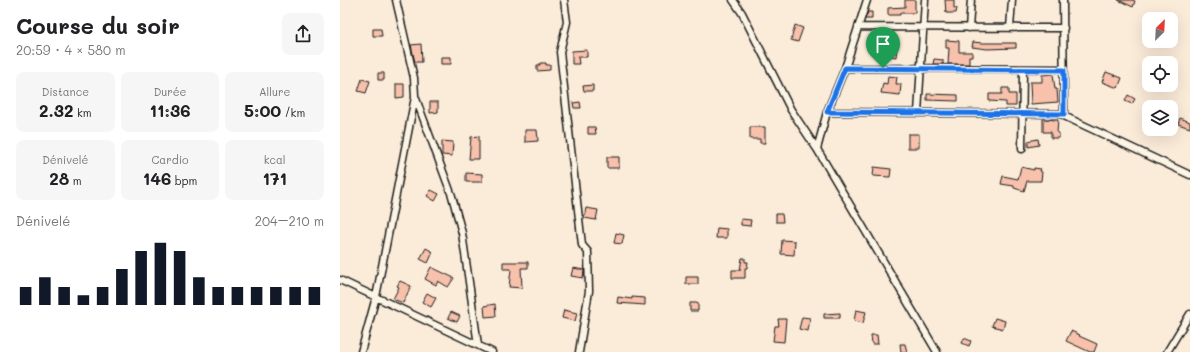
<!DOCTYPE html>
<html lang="fr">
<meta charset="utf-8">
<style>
body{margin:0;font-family:Mali,sans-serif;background:#f6f6f6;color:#202124;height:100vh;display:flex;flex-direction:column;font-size:15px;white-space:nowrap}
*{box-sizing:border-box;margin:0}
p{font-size:13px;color:#757577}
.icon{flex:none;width:22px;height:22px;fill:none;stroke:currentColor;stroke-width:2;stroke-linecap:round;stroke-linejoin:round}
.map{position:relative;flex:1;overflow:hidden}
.details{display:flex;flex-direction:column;background:#fff;width:340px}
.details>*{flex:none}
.needle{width:26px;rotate:24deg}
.buttons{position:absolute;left:802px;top:12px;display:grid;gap:8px}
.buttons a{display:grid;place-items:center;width:36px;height:36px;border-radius:8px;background:#fff;box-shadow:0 4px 16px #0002;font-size:20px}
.pin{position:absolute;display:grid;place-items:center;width:34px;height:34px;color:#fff;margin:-41px -17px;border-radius:50% 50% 50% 0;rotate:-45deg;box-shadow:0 0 4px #0007}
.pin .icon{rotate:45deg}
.round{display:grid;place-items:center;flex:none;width:42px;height:42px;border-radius:8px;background:#f6f6f6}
.head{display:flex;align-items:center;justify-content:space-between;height:68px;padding:0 16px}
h1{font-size:22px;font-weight:700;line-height:30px}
.stats{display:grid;grid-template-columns:repeat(3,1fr);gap:6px;height:68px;padding:4px 16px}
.stats div{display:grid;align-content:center;border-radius:8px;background:#f6f6f6;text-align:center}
.stats b{font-size:17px;font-weight:700}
.stats small{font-size:11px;font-weight:400}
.stats p{font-size:11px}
.chart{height:112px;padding:8px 16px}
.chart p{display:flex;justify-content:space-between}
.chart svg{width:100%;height:72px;margin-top:4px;stroke:#111827;stroke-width:6}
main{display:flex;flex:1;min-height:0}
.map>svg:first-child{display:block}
.building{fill:#f8c1ab;stroke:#1c1c1c}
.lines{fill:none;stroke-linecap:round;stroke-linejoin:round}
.minor-casing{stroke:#1c1c1c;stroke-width:9}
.minor{stroke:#fcf5e5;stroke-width:6}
.route-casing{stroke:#fff;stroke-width:8}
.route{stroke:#1a73e8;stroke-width:5}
</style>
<main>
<section class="details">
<div class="head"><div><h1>Course du soir</h1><p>20:59 · 4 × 580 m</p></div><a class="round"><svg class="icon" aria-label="share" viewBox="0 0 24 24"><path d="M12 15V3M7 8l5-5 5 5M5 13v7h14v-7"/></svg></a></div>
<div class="stats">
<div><p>Distance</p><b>2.32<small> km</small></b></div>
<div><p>Durée</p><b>11:36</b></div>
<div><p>Allure</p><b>5:00<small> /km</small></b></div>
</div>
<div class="stats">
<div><p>Dénivelé</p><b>28<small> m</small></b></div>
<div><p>Cardio</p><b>146<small> bpm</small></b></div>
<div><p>kcal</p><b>171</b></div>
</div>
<div class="chart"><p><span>Dénivelé</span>204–210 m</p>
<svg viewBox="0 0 160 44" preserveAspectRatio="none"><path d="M5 44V33M15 44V27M25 44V33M35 44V38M45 44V33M55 44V22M65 44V11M75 44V6M85 44V11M95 44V27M105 44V33M115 44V33M125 44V33M135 44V33M145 44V33M155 44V33"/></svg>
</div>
</section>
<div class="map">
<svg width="850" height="352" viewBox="0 0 850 352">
<rect width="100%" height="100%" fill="#fbebd9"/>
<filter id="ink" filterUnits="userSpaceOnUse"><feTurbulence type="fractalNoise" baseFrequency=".025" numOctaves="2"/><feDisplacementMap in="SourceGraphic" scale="8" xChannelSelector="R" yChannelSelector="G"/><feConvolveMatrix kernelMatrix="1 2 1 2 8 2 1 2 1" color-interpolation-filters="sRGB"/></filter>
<g filter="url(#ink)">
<path class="building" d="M565,0H575V13H560V15H548V8L565,7Z
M605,0H614V8H617L616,13H606Z
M778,0H792L795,1L793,7Z
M528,12H532V19H525Z
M455,25L463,28L458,42L451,40Z
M33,29H41L42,36H33Z
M538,38L549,39L548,44L538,43Z
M606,40L619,41V52H632V56H629V64H608L609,48H606Z
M633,42L642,43H676V48L647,49L632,47Z
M81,44L82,62H75L71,45Z
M547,46L557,47L556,57L546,55Z
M247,50V57H238L239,64H232V51Z
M101,57H111V64H101Z
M594,59L603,60V64H593Z
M200,63H206V65H210V70L197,71V65H200Z
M766,72L782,78L778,88L762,82Z
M38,73H44V80H38Z
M713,74L715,89H717L718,102L691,104L690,82H702V75Z
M548,76L557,77L556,84H561L560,95L541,93L543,83L547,84Z
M22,79L30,81L26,93L18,91Z
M56,84H64V97L56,98Z
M253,85V91H244L243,86Z
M662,88H669V94H676V106H666V102L649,101V94H662Z
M587,94L618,95V101L587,100Z
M788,95L795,99L792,104L785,101Z
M90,102H98V112L90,113Z
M240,102L241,108H234L233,103Z
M840,118L850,122V128L838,124Z
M703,119L718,120L717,133H719V138H711V132H703Z
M248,127H255L256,134H248Z
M410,127H425V143H420V139H410Z
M185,130H197L198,141L185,142Z
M568,134H579V148H568Z
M139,136V159H129L131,137Z
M698,139L699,145L688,147V141Z
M102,141L113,142L112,156L102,155Z
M267,157H279V168H267Z
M534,167L551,169L550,177L533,176Z
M681,167L694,170V168L701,169L700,171L702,172L701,181H687L684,191L674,188V186L661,184L663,176L678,179Z
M126,173L142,174V182H126Z
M91,190L99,194L95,201L87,196Z
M246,208L258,210L256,220L244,218Z
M436,214H442L443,222H436Z
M401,219L411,220L410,226L401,225Z
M377,228L387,229V238H376Z
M276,233L284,235L282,244L274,243Z
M442,240L455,241L454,255L441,254Z
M86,248L93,252L88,263L80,259Z
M402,258H405V262H408L407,268H405V278H392V270H400Z
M163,262H188V268H181L182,288L169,287L171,269H163Z
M91,267L114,278L108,287L98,281L96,285L85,279Z
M233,268L244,270L243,278L231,276Z
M346,277H358V284H346Z
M60,281L71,286L63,303L53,299L59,287L57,286Z
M87,293L96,298L91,307L82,302Z
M278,297L292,299V297L305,298V305L277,303Z
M350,303H358V311H350Z
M155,304L156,316L145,317L144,306Z
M224,310L237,313L235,321L222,318Z
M516,310L526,312L523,323L514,321Z
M111,312L120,316L117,322L108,318Z
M500,313V318H484V314Z
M462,317L470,318L468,331L459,329Z
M655,318L665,321L663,329L652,326Z
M438,319H446L444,342L433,341L435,326H439Z
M731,331L740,335L739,336L757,344L754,352H750L726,341Z
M531,335H537L538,344H532Z
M624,338L631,341L629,346L622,343Z
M560,344H565L567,352H561Z"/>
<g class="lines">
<g class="minor-casing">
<path id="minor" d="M56,0L74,78L75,96L112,196L122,233L138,345
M224,0L227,22L220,52L242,245L248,252L249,291L239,352
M393,0L402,13L451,110L477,149L597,352
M723,0L724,116L850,175
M518,27L724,28
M629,28L631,0
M670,28L672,0
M505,68L723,69
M487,112L724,114
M578,113L585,0
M477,149L487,112L505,68L527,0
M682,149L683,69
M0,280L152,352
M21,352L36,297L75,97
M827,352L850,314"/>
</g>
<use href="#minor" class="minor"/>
</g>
</g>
<g class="lines" filter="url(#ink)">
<g class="route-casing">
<path id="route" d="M505,68L724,70V114L487,112Z"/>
</g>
<use href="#route" class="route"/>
</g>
</svg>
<div class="buttons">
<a><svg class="needle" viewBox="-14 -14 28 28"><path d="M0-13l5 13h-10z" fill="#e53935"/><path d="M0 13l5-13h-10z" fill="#757577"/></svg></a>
<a><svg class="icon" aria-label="locate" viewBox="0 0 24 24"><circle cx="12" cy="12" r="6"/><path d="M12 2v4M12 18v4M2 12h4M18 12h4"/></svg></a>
<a><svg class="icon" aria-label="layers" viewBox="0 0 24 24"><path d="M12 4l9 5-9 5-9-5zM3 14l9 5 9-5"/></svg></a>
</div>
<div class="pin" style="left:543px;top:68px;background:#1e9e55"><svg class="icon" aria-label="arrive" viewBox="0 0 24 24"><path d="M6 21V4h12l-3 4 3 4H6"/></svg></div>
</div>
</main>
